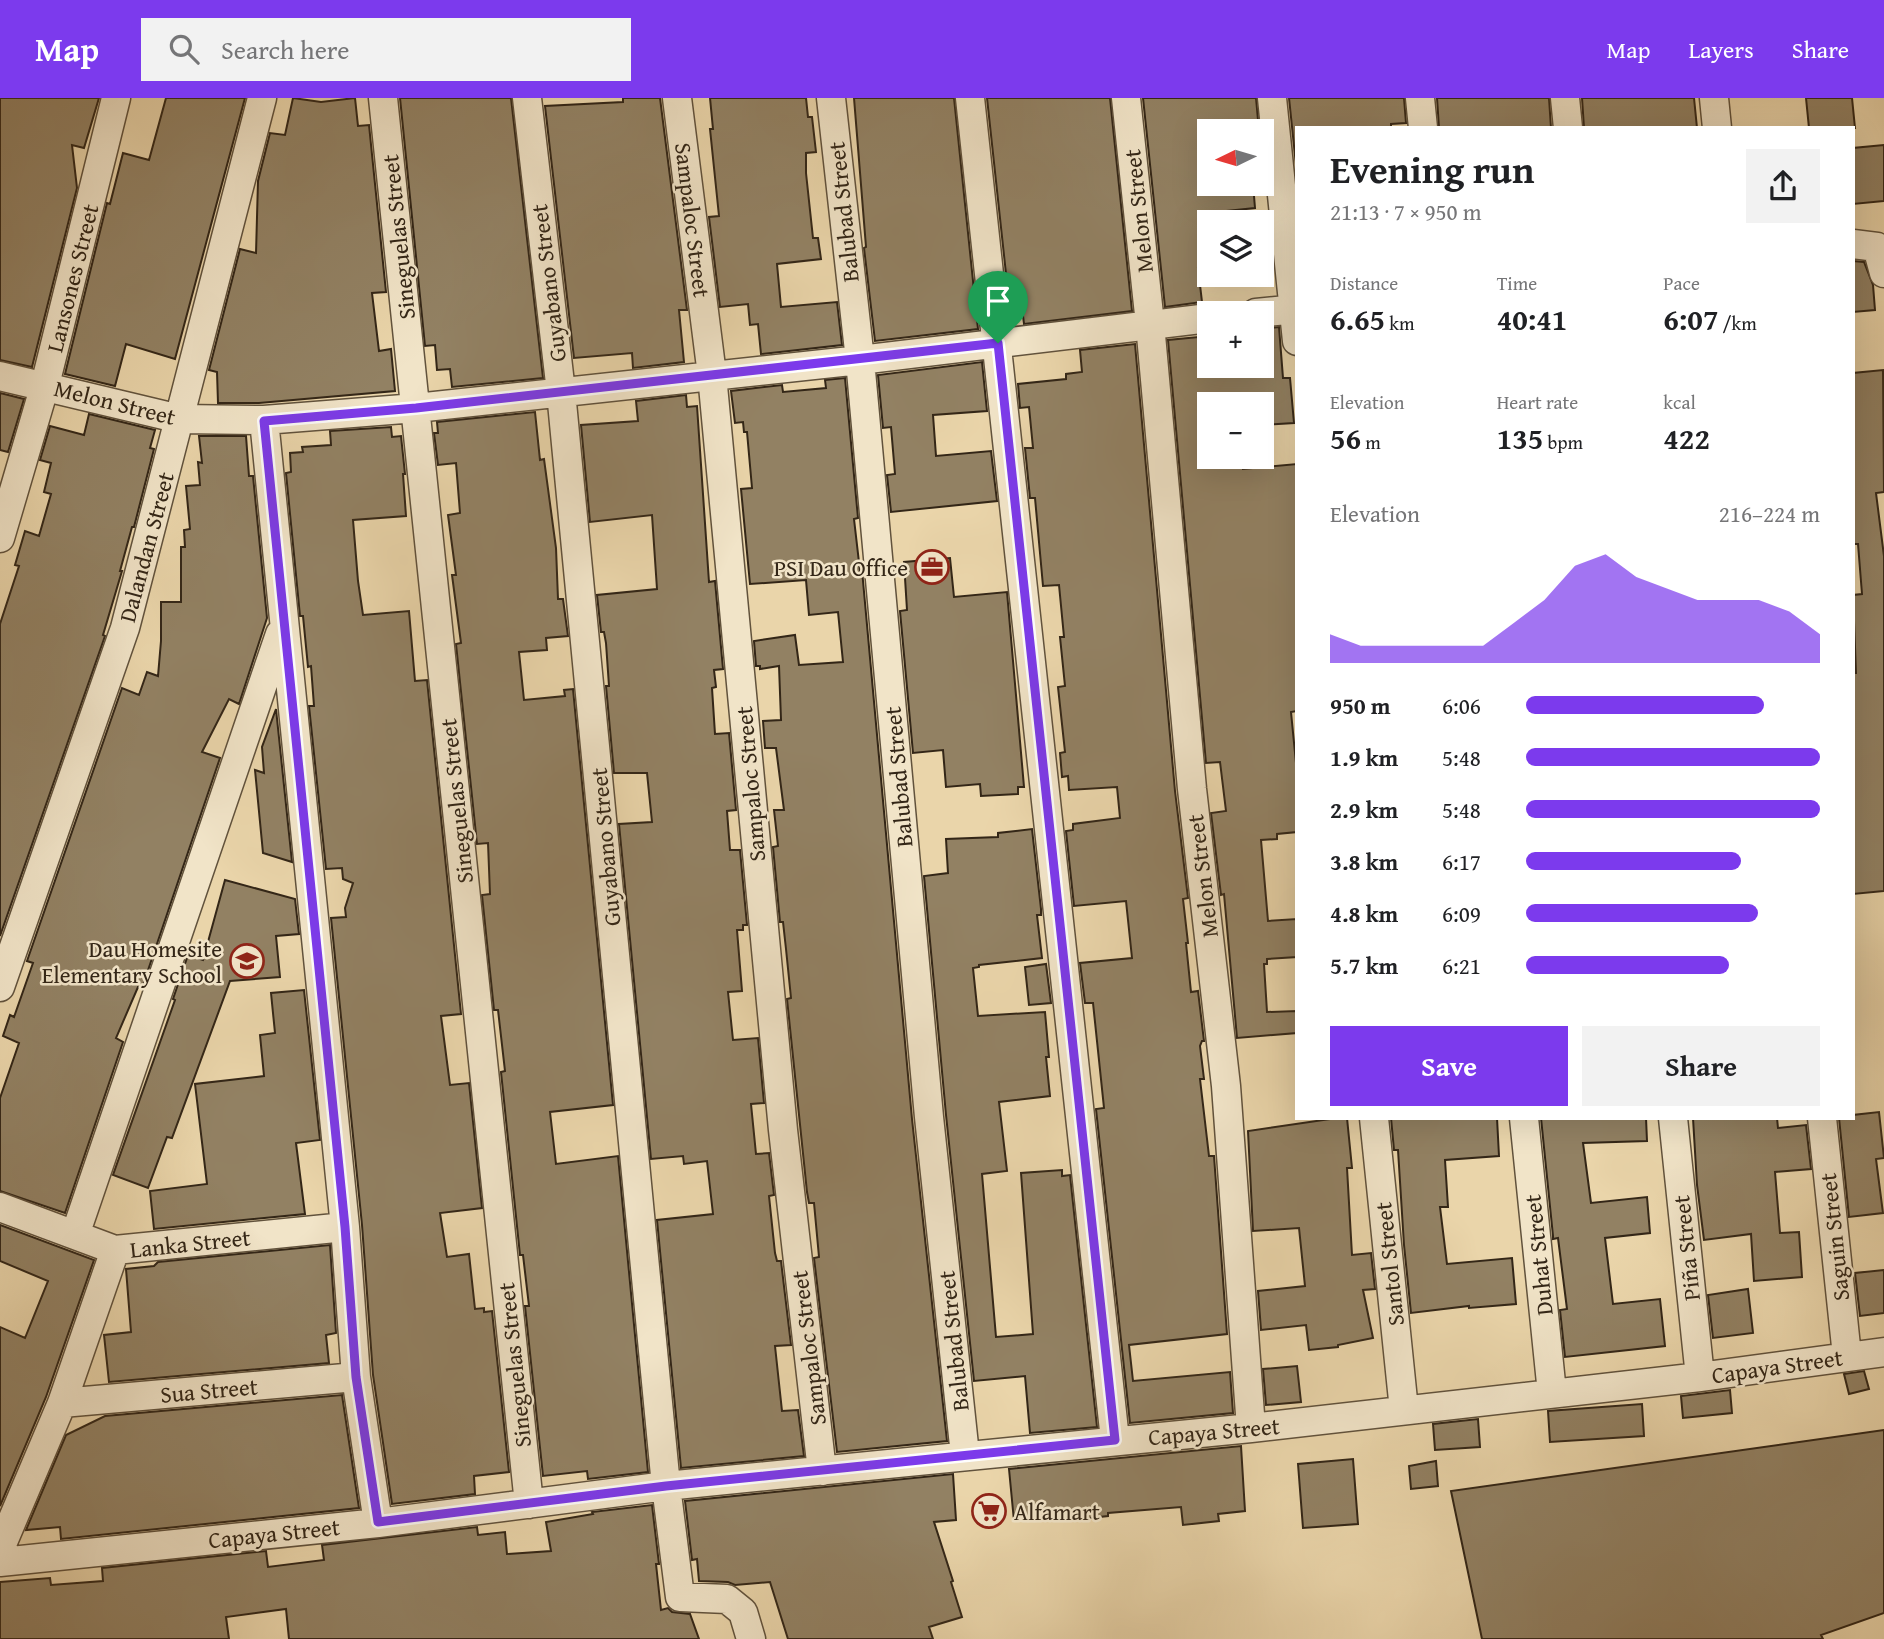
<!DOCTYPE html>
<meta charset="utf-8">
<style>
body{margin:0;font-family:"Gentium Book Plus",serif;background:#f2f2f2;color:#202124;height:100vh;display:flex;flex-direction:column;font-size:26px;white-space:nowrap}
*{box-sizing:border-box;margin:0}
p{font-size:23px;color:#757577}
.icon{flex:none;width:38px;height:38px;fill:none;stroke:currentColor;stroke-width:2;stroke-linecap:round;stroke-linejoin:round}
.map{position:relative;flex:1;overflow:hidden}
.drawer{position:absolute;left:1295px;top:28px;width:560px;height:994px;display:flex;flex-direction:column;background:#fff;border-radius:0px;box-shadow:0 7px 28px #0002}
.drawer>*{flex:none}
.needle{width:46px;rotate:265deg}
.fabs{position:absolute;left:1197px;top:21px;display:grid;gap:14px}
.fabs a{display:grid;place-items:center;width:77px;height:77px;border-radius:0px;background:#fff;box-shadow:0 7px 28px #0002;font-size:35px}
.pin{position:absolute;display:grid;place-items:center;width:60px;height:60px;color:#fff;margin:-72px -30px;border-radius:50% 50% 50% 0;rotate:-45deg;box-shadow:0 0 7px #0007}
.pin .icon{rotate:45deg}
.round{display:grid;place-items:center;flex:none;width:74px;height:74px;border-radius:0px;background:#f2f2f2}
.headline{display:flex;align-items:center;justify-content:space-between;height:119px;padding:0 35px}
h1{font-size:38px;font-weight:700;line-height:52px}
.metrics{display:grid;grid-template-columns:repeat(3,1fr);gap:10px;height:119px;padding:7px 35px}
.metrics div{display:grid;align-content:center}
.metrics b{font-size:30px;font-weight:700}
.metrics small{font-size:19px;font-weight:400}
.metrics p{font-size:19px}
.chart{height:196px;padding:14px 35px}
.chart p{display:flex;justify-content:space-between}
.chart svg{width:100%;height:126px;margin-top:7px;fill:#7c3aed;opacity:.7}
.action{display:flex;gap:14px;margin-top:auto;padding:14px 35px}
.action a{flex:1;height:80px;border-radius:0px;background:#7c3aed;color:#fff;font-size:28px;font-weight:700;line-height:80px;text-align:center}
.action a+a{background:#f2f2f2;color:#202124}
ul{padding:0 35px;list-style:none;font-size:23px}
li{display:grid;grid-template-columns:112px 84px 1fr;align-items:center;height:52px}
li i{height:18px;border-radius:9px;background:#7c3aed}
header{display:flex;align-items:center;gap:42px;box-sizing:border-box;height:98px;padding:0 35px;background:#7c3aed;color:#fff}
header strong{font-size:33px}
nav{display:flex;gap:38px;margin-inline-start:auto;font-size:24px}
.search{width:490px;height:63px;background:#f2f2f2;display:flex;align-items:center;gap:18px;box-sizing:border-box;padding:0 24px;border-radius:0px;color:#757577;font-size:26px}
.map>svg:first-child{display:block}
.building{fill:#928163;stroke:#332617;stroke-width:2}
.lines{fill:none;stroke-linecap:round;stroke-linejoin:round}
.minor-casing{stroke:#61523c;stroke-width:31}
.minor{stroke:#f1e4c8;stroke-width:28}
.route-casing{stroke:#fff;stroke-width:14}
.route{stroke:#7c3aed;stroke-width:9}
.labels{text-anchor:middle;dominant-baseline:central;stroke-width:5;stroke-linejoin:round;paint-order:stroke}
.street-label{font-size:23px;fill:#332617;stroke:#f1e4c8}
.poi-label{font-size:23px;fill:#332617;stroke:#f1e4c8;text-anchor:end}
</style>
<header>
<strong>Map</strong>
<div class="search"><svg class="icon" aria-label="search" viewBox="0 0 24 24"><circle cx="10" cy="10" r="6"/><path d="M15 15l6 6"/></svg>Search here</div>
<nav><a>Map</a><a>Layers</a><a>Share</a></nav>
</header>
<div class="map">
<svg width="1884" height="1541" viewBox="0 0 1884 1541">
<rect width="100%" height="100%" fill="#ead5aa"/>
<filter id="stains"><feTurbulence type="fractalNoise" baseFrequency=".00286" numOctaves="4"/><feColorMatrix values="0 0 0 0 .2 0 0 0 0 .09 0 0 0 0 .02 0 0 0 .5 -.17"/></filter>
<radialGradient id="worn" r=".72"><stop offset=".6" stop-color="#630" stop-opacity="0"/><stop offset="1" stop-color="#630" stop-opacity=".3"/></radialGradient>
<path class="building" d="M0,0H99L84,50L72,47L77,90L32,269L0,262Z
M166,0H245L175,261L126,246L115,288L65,276L107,105L110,106L123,55L149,62Z
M293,0L321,4L355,0L358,28L369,27L386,194L372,195L379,253L391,251L395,293L259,305H218L217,274L209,272L240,151L256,155L258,83L270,35L285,37Z
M400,0H511L543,280L452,289L450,271L437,272L435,247L425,248Z
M623,0H660L687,212H679L684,264L633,270L632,255L574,260L545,8L623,4Z
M710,0H806L808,19H812L816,54L806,55V75L813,140H818L821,161L777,166L781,209L837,204L842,247L761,256L758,226L750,227L748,206L720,209L709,119L719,118L710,31H713Z
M854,0H954L978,231L875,243L864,150L866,149Z
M987,0H1110L1132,213L1024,226L1019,184L1007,185Z
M1143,0H1256L1259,33H1209V86H1253L1255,110L1227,113V116L1212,118V124H1209V169L1198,170L1202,204L1165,209Z
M1289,0H1404L1406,25L1391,26V30H1297L1296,67Z
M1437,0H1549L1551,30H1439Z
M1582,0H1694L1697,30H1584Z
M1806,0H1852L1855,30H1809Z
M1884,47V103L1853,106V50Z
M1853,163L1864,164L1873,187L1875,212L1853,214Z
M1279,229L1283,280H1290L1294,325L1262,327V306H1209V359H1242L1243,371L1297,366V613L1291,614L1297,675V734L1277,736V741L1261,742L1268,823L1297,821V859L1267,861V866H1264L1267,914L1297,913V935L1237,940L1224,796L1221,797L1211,715L1226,713L1220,664L1206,665L1168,242L1209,238V268H1262V231Z
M1135,246L1175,693L1188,800L1183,801L1188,845H1186L1191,894L1198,893L1204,943H1202L1200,948L1204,981H1200L1209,1058H1214L1227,1236L1129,1247L1133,1283L1230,1274L1233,1315L1130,1325L1096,1011L1104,1010L1093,905H1085L1080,865L1132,860L1126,803L1074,808L1066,733L1073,732V726L1120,720L1117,689L1069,692L1068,678L1062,679L1060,655L1065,654L1058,589L1065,588L1060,539H1064L1059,487L1043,488L1035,400H1030L1025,350H1033L1029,309L1020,310L1018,286L1066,281V276L1082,274L1080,252Z
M982,264L987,313L933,317L936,358L991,353L997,403L891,414L887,377L895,376L891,329L883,330L878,277Z
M1883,272L1884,394L1876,395L1884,458V793L1853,796V575H1856L1853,497L1862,496L1858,446H1853V275Z
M845,280L858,420L854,421L860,473L862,472L912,1021L947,1343L837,1354L814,1160L819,1159L814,1105H809L807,1094L787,901L791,900L786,851L783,824H780L773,749L778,748L774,712H784L776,650H765L763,623L781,622L779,568L760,571V568H756L754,543L795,537L799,567L843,564L838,514L809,517L806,482L750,486L741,391L752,390L747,334H744L743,324L735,325L731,293L782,287L783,294L826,290L825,282Z
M0,295L24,301L8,354L0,352Z
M686,297L687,309L697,308L709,484L715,483L723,571L714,572L716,589L712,590L715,636L729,635L736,712L727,713L730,752H740L747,827H743V832H737L742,893L728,894L733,942L758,940L764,1005L751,1006L756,1056L769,1055L774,1097L769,1098L775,1155L777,1163H781L791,1247L775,1248L782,1313L798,1312L804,1358L681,1370L657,1122L713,1116L707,1063L684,1066L683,1058L651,1061L619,726L652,724L647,675H614L606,588H609L606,545L604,534H601L597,497L657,491L652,417L590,424L581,327L638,323L636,303Z
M535,314L540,362L544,361L556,450L558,501H563L568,538L546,540L547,552L519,554L524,602L565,598L564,592L573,591L613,1007L550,1014L556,1066L618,1058L648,1374L588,1381L587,1373L543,1378L525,1208H529L523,1157H520L501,974L505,973L498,912H494L482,797L490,796L488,745L477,746L456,546L461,545L452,477H456L448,417L460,415L456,365L438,367L434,335H438L437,324Z
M89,316L155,332L150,350L154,351L134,429H132L120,473H122L103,537L105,538L0,838V526L19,468L15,467L25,433L39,438L51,396L44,394L51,365L40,362L50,328L84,337Z
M391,329L392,339L401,338L405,376H403L406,418L353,422L358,483L363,517L409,513L415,583L427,582L461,916L441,918L450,987L469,985L482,1110L440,1115L447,1159L469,1156L475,1211L484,1210V1214L492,1213L509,1374L474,1378L475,1396L392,1406L373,1277L362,1127L331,820L346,819L345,810L353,785L343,781L342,770L326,771L309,608H314L311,568L308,569L303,518H300L286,375L291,374L290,355L303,354L302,349L331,347L330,333Z
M199,338H246L249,378H253L267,520L239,606L229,601L202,654L220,660L142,890L138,889L116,940L123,944L65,1115L0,1093V1000L19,945L3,938L10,917L14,919L33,865L27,863L122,590L139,597L147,574L158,578L161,543V504H181V449H185L184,432L190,431L186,388L200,387L198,364L202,365Z
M950,460L954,499L1007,494L1024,689H1018V696L981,698L980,686L946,689L943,652L913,655L900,513L907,512L904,464Z
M276,611L292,764L263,755L255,672L264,675L262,649Z
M1032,731L1041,811V817H1037L1042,860L979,867V869L973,870L978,918L1045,914L1049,959H1046L1050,998L999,1004L1007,1073L982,1076L996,1239L1033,1236L1021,1075L1062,1072V1078L1070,1077L1097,1329L1030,1335L1025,1278L974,1283L946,1017L924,778L948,775L946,741L998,739V735Z
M225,782L295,801L299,836L276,838L280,879L230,883L172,1040L167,1039L148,1090L113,1077L175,902L173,901L188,857L203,862Z
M1046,866L1051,905L1029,907L1025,869Z
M304,892L320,1042L296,1045L305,1116L154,1131L150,1093L207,1086L195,986L264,978L260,937L275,935L271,895Z
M1879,1014L1884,1060L1876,1061L1883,1115L1849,1119L1839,1020H1853V1017Z
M1337,1020H1347L1352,1070H1347L1352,1157L1371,1155L1375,1191L1363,1192L1373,1240L1338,1247V1249L1309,1252L1306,1227L1261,1232L1258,1193L1305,1188L1299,1130L1253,1133L1248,1033Z
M1391,1020H1497L1499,1058L1445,1062L1448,1109H1440L1447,1166L1512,1160L1516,1206L1469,1210V1208L1411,1215L1404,1147L1398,1052H1394Z
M1541,1020H1646L1647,1043L1583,1045L1591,1105L1647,1099L1650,1135L1605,1140L1613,1206L1660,1201L1665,1248L1565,1259L1560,1212L1567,1211L1558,1140L1553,1141V1138Z
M1693,1020H1777L1778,1030L1806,1027L1811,1071L1775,1074L1780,1135L1799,1134L1802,1179L1754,1183L1751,1136L1704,1142L1697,1087Z
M0,1127L94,1162L46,1299L0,1408V1229L25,1240L48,1183L0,1163Z
M330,1147L336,1235L326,1237L329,1265L109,1284L104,1237L131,1234L126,1171L154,1168L158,1164Z
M1884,1172V1215L1860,1218L1855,1175Z
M1748,1191L1753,1235L1713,1240L1708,1197Z
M1297,1268L1301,1304L1266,1307L1263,1271Z
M1864,1273L1869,1291L1849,1296L1844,1276Z
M1730,1292L1732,1315L1683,1320L1681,1298Z
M342,1297L359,1410L61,1441L60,1429L26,1432L66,1337L105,1318Z
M1642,1306L1644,1338L1550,1344L1548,1313Z
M1478,1321L1480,1349L1435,1352L1433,1326Z
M1884,1332V1515L1821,1537L1823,1541H1482L1451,1393Z
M1241,1348L1245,1413L1218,1416L1219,1423L1183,1427L1181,1409L1108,1415V1418L1062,1423V1419L1014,1423L1009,1371Z
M1353,1361L1358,1426L1303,1430L1298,1366Z
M1436,1363L1438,1388L1411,1391L1409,1368Z
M953,1376L956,1422L934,1424L953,1483L951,1484L962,1519L929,1529L933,1541H788L770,1484L735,1487L728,1484L699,1483L697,1461L692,1462L685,1403Z
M652,1407L659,1466H656L661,1512L668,1510L672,1514L690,1516L699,1541H289L286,1511L226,1519L229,1541H0V1484L50,1480L51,1487L103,1483L102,1470L266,1453L268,1469L324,1462L322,1447L477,1429L478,1437L505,1434L507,1456L551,1453L546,1424L593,1416L592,1414Z"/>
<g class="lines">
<g class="minor-casing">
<path id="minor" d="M383,0L529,1406
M527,0L561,294L666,1388L680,1499L727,1501L743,1514L751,1541
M677,0L712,277L783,1032L822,1373
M831,0L860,262L929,1019L965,1357
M970,0L1115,1342
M1126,0L1150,226L1192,691L1226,988L1251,1330
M1272,0L1297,243
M1420,0L1423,30
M1565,0L1568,30
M1714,0L1717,30
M1853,146L1877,149L1884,175
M1256,215L1297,211
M0,278L180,321L264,322L416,310L860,262L1209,220
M264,322L345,1129L356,1279L378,1425
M0,440L45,287L116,0
M0,889L125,530L262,0
M1374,1020L1404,1312
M1524,1020L1552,1295
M1673,1020L1700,1279
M1822,1020L1847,1258
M0,1109L115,1152L345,1129
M75,1137L280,536
M62,1305L356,1279
M0,1451L62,1305L115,1152
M0,1464L378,1425L666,1388L1251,1330L1700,1279L1884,1254"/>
</g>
<use href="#minor" class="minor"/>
</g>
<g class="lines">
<g class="route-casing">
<path id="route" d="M998,245L1115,1342L666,1388L378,1424L356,1279L345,1129L264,323L416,310Z"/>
</g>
<use href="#route" class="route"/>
</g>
<defs>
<g id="office-ring" transform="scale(1.75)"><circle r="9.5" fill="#f1e4c8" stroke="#8f2418" stroke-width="1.5"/><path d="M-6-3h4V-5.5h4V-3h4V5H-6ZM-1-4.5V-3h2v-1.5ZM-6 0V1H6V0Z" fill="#8f2418"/></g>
<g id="school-ring" transform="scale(1.75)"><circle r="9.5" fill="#f1e4c8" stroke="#8f2418" stroke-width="1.5"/><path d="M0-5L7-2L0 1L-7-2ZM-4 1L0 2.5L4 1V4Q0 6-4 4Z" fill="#8f2418"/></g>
<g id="supermarket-ring" transform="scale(1.75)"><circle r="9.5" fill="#f1e4c8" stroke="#8f2418" stroke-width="1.5"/><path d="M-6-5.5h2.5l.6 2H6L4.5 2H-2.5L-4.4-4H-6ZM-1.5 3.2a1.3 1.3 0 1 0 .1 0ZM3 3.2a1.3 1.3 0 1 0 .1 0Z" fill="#8f2418"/></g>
</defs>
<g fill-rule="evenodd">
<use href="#office-ring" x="932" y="469"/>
<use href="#school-ring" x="247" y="863"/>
<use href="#supermarket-ring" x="989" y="1413"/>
</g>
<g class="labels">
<g class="street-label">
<text transform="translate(1138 113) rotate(-96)">Melon Street</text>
<text transform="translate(843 114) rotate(-96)">Balubad Street</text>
<text transform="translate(693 122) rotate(83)">Sampaloc Street</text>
<text transform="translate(398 139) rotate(-96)">Sineguelas Street</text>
<text transform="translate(72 180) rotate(-76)">Lansones Street</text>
<text transform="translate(548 185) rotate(-97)">Guyabano Street</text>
<text transform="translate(115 304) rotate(14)">Melon Street</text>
<text transform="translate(146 449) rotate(-75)">Dalandan Street</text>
<text transform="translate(898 679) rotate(-95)">Balubad Street</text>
<text transform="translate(750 686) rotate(-95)">Sampaloc Street</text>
<text transform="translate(456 703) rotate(-96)">Sineguelas Street</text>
<text transform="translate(605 749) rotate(-95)">Guyabano Street</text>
<text transform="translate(1202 778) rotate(-97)">Melon Street</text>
<text transform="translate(1834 1139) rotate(-96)">Saguin Street</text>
<text transform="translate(190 1145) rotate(-6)">Lanka Street</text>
<text transform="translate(1686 1150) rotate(-96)">Piña Street</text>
<text transform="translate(1538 1157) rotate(-96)">Duhat Street</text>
<text transform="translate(1389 1166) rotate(-96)">Santol Street</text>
<text transform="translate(953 1243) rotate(-96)">Balubad Street</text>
<text transform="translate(808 1250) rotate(-97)">Sampaloc Street</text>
<text transform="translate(514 1267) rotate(-96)">Sineguelas Street</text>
<text transform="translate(1777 1268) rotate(-8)">Capaya Street</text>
<text transform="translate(209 1292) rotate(-5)">Sua Street</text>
<text transform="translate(1214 1333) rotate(-5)">Capaya Street</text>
<text transform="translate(274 1435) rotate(-6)">Capaya Street</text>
</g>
<g class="poi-label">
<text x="908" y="469">PSI Dau Office</text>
<text x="222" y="850">Dau Homesite<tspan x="222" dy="26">Elementary School</tspan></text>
<text x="1014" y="1413" text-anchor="start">Alfamart</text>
</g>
</g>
<rect width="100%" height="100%" filter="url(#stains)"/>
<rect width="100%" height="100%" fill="url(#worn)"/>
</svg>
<div class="fabs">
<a><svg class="needle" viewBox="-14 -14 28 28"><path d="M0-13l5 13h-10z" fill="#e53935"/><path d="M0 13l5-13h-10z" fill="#757577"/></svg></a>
<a><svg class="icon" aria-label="layers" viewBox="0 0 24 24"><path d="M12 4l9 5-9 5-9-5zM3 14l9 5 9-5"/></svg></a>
<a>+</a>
<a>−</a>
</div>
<div class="pin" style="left:998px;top:245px;background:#1e9e55"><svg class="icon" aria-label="arrive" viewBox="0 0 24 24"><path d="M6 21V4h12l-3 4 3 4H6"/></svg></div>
<section class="drawer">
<div class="headline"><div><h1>Evening run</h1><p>21:13 · 7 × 950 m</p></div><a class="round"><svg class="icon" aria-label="share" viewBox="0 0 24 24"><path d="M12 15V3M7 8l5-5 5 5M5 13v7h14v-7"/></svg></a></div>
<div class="metrics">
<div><p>Distance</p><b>6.65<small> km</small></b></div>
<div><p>Time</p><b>40:41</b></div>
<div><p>Pace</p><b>6:07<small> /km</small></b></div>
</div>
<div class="metrics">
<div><p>Elevation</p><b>56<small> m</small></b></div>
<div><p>Heart rate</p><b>135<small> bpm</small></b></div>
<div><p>kcal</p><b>422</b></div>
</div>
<div class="chart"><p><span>Elevation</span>216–224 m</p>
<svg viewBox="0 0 160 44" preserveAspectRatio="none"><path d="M0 44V34L10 38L20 38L30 38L40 38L50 38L60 30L70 22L80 10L90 6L100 14L110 18L120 22L130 22L140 22L150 26L160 34V44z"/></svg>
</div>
<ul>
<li><b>950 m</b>6:06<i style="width:81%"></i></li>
<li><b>1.9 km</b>5:48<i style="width:100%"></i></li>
<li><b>2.9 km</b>5:48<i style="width:100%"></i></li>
<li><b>3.8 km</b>6:17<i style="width:73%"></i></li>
<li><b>4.8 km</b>6:09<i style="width:79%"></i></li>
<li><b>5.7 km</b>6:21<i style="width:69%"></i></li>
</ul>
<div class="action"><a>Save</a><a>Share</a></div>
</section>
</div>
